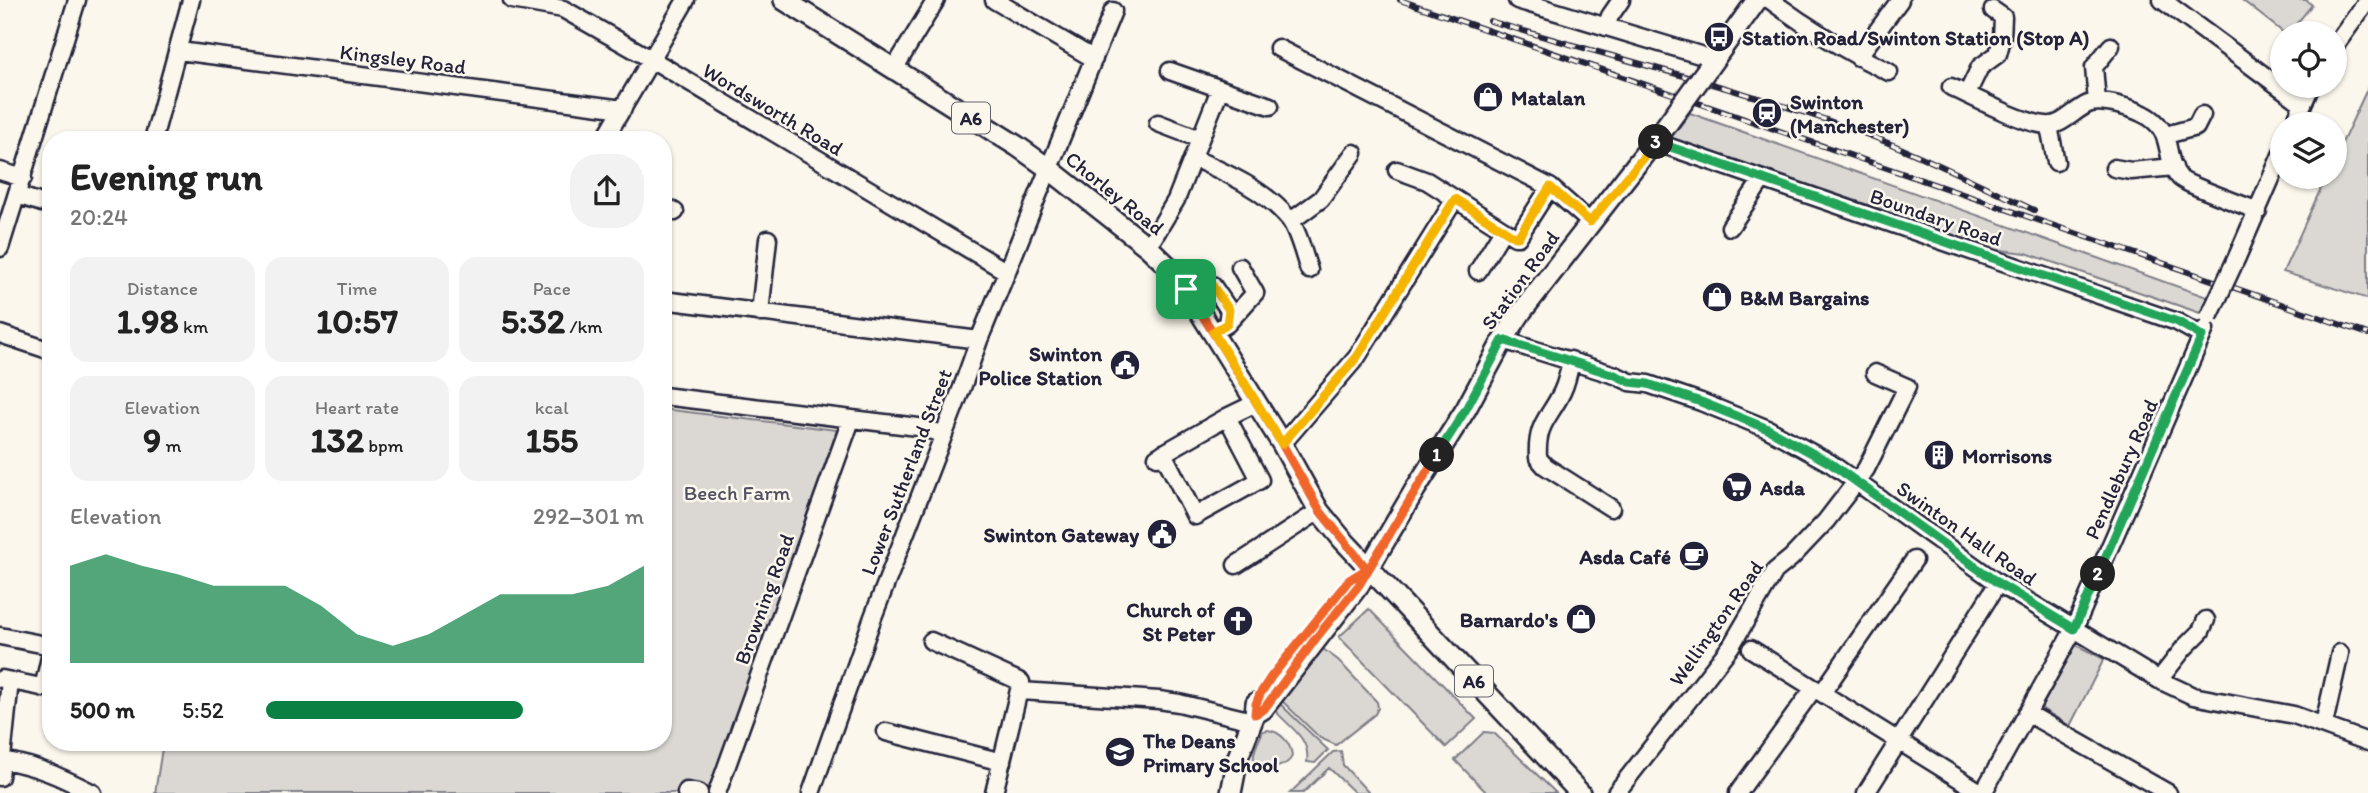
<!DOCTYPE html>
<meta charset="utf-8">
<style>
body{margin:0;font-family:Itim,sans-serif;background:#f2f2f2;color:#222;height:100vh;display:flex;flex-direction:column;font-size:26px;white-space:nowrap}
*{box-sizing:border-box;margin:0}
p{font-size:23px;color:#767676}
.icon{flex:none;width:38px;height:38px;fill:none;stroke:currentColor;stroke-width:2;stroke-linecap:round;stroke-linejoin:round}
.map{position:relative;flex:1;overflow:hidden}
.details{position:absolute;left:42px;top:131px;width:630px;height:620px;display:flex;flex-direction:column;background:#fff;border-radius:28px;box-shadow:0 2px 5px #0004}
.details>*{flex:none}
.tools{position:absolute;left:2270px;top:21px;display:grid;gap:14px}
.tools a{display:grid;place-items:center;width:77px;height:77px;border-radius:50%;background:#fff;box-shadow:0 2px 5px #0004;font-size:35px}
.pin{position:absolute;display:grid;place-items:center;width:60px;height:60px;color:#fff;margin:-30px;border-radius:14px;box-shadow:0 4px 10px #0006}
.km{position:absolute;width:35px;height:35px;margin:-18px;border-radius:50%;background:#222;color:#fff;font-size:19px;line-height:35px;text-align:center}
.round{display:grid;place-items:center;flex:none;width:74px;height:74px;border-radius:28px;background:#f2f2f2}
.headline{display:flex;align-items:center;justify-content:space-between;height:119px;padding:0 28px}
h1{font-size:38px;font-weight:800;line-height:52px}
.stats{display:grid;grid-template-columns:repeat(3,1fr);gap:10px;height:119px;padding:7px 28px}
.stats div{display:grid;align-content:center;border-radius:18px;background:#f2f2f2;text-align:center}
.stats b{font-size:35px;font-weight:800}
.stats small{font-size:19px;font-weight:400}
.stats p{font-size:19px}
.chart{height:196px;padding:14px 28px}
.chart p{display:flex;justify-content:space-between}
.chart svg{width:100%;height:126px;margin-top:7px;fill:#0b8043;opacity:.7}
ul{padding:0 28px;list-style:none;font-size:23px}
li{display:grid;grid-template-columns:112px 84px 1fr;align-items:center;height:52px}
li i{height:18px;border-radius:9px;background:#0b8043}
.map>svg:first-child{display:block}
.green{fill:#dbd8d3;stroke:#7e7d87;stroke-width:2}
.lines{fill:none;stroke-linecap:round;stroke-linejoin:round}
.minor-casing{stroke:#22223b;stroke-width:21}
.major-casing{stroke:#22223b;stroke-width:24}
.minor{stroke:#fbf7ec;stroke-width:16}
.major{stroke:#fbf7ec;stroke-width:19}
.rail-casing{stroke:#22223b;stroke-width:6}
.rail{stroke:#fbf7ec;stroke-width:3.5;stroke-dasharray:10;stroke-linecap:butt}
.minor-bridge-casing{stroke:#22223b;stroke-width:21;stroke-linecap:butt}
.major-bridge-casing{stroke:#22223b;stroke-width:24;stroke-linecap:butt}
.minor-bridge{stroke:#fbf7ec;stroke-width:16}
.major-bridge{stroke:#fbf7ec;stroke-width:19}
.split-1-casing{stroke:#fff;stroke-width:14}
.split-2-casing{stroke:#fff;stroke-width:14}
.split-3-casing{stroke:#fff;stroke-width:14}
.split-4-casing{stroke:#fff;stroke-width:14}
.split-1{stroke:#f0652b;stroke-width:9}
.split-2{stroke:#22a559;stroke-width:9}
.split-3{stroke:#22a559;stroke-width:9}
.split-4{stroke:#f5b400;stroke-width:9}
.labels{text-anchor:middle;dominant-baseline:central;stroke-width:5;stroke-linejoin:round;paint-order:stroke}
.shield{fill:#fbf7ec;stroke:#636270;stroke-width:2}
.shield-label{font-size:19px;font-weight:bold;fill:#22223b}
.poi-label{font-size:21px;font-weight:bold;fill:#22223b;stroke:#fbf7ec;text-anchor:start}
.street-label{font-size:21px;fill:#22223b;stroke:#fbf7ec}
.park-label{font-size:21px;fill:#505061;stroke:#fbf7ec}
</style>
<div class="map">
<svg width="2368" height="793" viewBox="0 0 2368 793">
<rect width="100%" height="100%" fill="#fbf7ec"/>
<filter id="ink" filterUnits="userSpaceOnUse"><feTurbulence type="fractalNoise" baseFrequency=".0143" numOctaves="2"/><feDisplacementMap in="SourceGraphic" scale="14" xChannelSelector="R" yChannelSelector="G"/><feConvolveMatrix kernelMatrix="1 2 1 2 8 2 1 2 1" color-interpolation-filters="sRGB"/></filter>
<g filter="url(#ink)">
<path class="green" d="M2242,0H2306L2312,5L2289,33H2284Z
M2368,87V299L2283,272L2326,177H2334L2335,158Z
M1690,113L2207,297L2200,313L2026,253L1983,248L1886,211L1671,138Z
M663,409L837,430L711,787L681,793H155L163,742H663Z
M1369,609L1476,719L1446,747L1339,637Z
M2076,645L2104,659L2070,726L2041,708Z
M1319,646L1338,660L1377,702L1378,708L1375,714L1336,745L1320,738L1277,696Z
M1276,700L1328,750L1315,763L1307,762C1311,737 1287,726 1273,708Z
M1268,730C1281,732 1291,743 1292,756C1286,771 1258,771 1254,759C1252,751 1260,739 1263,731Z
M1484,732L1494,733L1556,793H1487L1455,760Z
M1341,751L1343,765L1369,793H1355L1329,768L1303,793H1290L1333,752Z"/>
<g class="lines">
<g class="minor-casing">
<path id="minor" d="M512,0L563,9L651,59L1007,272
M994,0L1094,59
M1517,0L1713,59
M1770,0C1808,28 1847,52 1889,72
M2162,0L2303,104
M1606,27L1610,16L1621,0
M2334,47L2368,0
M1278,48L1550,187L1590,222
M179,51L623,109
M1858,57L1900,0
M894,69L936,0
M1170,71L1270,106
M1951,87C1975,98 2022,123 2046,125C2062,127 2074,110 2088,104C2102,98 2136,109 2149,117C2175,134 2163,159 2180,178C2185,184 2246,206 2258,211
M1967,94L1980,67L1998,54L2002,39L2003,17L1993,10
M2097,102L2094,67L2111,46
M1158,123L1200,139
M2294,124L2311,86
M2049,126L2056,162
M2166,135L2196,127L2202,115
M153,140L191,0
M604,140L686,0
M1655,142L2177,322L2202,336
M1193,158C1227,173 1265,190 1289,219C1298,230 1304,256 1309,270
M2114,168L2131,171L2174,167
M1397,170L1427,181L1515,237H1518L1550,187
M0,171L23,178
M17,195L51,206
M663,205L675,212
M1291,221L1321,199L1354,153
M1730,227L1762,180
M1148,247L1176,200L1220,89
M0,248L77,0
M2237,257L2282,153
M1478,271L1503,230
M1187,289L1205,282L1212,285L1229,310L1227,324L1214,332
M663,300L979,340
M760,313L768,239
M1227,324L1255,293L1240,267
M0,334L51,351
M1503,340L1615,375L1630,382L1648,384L1701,402L1768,429L1830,463L1998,583L2159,680L2193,696L2294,715L2368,742
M1571,360C1569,371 1567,382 1562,392C1549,419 1536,423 1538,458L1545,466L1611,508
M663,396L918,427L943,434
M1282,444L1357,357L1455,199
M1163,453L1195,516L1260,480L1227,417
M1157,457L1227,417L1256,403
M1236,565L1319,511
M0,636L51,646
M931,641L1021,682L994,793
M1751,649L1982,793
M2,679L51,689
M2159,680L2184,648L2201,631L2206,620
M43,688L51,653
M1021,691L1159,700L1179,703L1252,721
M1822,693L1914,560
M2027,713L2168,793
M2324,724L2340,653
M886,732L1002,762
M3,760C40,767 59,776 93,793
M0,777L10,681
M686,793L687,791L699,793
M717,793L851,420
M811,793L873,617L963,385L979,340L1113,11
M1616,793L1731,646L1775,571L1791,558L1826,521L1866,469L1907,387L1875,373
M1738,793L1814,688
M1866,793L1998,583
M1983,793L2074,629L2205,329"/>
</g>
<g class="major-casing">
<path id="major" d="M784,0L1017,146L1048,168L1148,247L1176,274L1282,444L1319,511L1342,539L1580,793
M1708,68L1757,0
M1255,714L1263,709L1359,585L1416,488L1466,409L1503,340L1522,311L1660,134
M1231,793L1238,757L1255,714L1256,703"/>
</g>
<use href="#minor" class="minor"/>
<use href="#major" class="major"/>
<g class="rail-casing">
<path id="rail" d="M1400,0C1722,112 2045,222 2368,334
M1490,21C1606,56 1724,84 1838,124C1906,147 1970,180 2034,210"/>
</g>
<use href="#rail" class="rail"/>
<g class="minor-bridge-casing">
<path id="minor-bridge" d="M2209,317L2237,257"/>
</g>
<g class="major-bridge-casing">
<path id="major-bridge" d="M1660,134L1708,68"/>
</g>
<use href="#minor-bridge" class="minor-bridge"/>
<use href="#major-bridge" class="major-bridge"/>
</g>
</g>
<g class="lines" filter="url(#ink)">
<g class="split-1-casing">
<path id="split-1" d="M1186,289L1282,444L1320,511L1367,569L1349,580L1271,677L1260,694L1256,704L1255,714L1264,709L1316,638L1359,585L1437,455"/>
</g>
<g class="split-2-casing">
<path id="split-2" d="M1437,455L1466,409L1503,340L1615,375L1630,382L1648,384L1701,402L1768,429L1830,463L1998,583L2074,629L2098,574"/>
</g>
<g class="split-3-casing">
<path id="split-3" d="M1656,142L2178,322L2202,336L2098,574"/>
</g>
<g class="split-4-casing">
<path id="split-4" d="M1186,289L1205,282L1212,285L1229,310L1227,324L1213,332L1282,444L1357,357L1455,199L1515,237H1518L1550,187L1590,222L1656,142"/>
</g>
<use href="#split-1" class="split-1"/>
<use href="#split-2" class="split-2"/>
<use href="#split-3" class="split-3"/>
<use href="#split-4" class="split-4"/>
</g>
<defs>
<g id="bus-disc" transform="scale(1.575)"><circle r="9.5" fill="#22223b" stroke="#fbf7ec"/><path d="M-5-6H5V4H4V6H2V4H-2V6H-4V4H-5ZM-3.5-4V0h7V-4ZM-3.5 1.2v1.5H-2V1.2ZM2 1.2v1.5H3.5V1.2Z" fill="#fff"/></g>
<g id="shop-disc" transform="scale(1.575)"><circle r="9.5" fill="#22223b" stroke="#fbf7ec"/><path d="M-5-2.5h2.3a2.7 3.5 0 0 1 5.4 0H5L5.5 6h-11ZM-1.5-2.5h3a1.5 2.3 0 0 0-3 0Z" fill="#fff"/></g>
<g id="station-disc" transform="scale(1.575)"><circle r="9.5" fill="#22223b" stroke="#fbf7ec"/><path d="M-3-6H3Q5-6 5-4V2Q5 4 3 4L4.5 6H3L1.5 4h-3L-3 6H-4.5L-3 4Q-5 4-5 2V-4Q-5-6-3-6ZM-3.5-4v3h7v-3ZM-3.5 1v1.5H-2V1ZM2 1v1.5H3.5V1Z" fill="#fff"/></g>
<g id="civic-disc" transform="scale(1.575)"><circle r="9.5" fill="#22223b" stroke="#fbf7ec"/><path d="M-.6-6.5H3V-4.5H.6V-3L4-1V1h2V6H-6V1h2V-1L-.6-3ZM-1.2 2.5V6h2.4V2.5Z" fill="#fff"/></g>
<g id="building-disc" transform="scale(1.575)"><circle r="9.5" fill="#22223b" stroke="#fbf7ec"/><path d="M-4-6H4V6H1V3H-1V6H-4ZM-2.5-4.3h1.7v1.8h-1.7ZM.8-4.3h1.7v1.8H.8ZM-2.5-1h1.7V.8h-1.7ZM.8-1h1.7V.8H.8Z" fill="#fff"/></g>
<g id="supermarket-disc" transform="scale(1.575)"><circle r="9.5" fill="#22223b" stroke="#fbf7ec"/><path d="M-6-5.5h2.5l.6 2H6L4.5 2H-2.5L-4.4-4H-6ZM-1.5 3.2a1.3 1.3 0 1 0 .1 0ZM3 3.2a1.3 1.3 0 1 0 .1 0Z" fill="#fff"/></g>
<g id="cafe-disc" transform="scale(1.575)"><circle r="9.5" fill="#22223b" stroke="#fbf7ec"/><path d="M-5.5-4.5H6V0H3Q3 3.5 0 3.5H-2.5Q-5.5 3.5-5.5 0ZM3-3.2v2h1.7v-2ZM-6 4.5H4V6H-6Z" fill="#fff"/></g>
<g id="church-disc" transform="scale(1.575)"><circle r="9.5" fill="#22223b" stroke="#fbf7ec"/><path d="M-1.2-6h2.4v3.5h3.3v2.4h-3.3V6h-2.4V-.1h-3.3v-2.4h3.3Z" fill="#fff"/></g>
<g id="school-disc" transform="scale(1.575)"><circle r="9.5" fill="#22223b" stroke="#fbf7ec"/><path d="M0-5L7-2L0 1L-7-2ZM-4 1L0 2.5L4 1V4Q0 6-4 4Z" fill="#fff"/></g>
</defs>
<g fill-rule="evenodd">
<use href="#bus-disc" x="1719" y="37"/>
<use href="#shop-disc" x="1488" y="97"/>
<use href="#station-disc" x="1767" y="113"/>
<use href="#shop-disc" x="1717" y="297"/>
<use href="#civic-disc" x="1125" y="365"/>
<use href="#building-disc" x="1939" y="455"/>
<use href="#supermarket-disc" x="1737" y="487"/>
<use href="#civic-disc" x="1162" y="534"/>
<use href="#cafe-disc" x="1694" y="556"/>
<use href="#shop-disc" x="1581" y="619"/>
<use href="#church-disc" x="1238" y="621"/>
<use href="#school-disc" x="1120" y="752"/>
</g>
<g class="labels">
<g class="shield">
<rect x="952" y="102.5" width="38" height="31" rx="5"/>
<rect x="1455" y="665.5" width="38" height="31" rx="5"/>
</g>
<g class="shield-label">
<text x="971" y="118">A6</text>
<text x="1474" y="681">A6</text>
</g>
<g class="poi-label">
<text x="1742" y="37">Station Road/Swinton Station (Stop A)</text>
<text x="1511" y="97">Matalan</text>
<text x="1790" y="101">Swinton<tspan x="1790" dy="24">(Manchester)</tspan></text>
<text x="1740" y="297">B&amp;M Bargains</text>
<text x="1102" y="353" text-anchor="end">Swinton<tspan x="1102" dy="24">Police Station</tspan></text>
<text x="1962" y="455">Morrisons</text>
<text x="1760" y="487">Asda</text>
<text x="1139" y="534" text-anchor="end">Swinton Gateway</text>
<text x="1671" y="556" text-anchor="end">Asda Café</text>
<text x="1215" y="609" text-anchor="end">Church of<tspan x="1215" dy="24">St Peter</tspan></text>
<text x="1558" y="619" text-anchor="end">Barnardo's</text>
<text x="1143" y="740">The Deans<tspan x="1143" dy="24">Primary School</tspan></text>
</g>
<g class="street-label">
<text transform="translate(403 59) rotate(7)">Kingsley Road</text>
<text transform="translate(773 109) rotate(31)">Wordsworth Road</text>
<text transform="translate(1115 193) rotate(39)">Chorley Road</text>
<text transform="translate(1936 217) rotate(19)">Boundary Road</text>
<text transform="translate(1520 280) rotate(-54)">Station Road</text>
<text transform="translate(2121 469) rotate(-66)">Pendlebury Road</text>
<text transform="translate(906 472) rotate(-69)">Lower Sutherland Street</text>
<text transform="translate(1967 533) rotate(35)">Swinton Hall Road</text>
<text transform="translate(764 599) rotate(-70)">Browning Road</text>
<text transform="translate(1716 623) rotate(-55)">Wellington Road</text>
</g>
<g class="park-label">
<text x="737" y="492">Beech Farm</text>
</g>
</g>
</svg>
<div class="tools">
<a><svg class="icon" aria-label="locate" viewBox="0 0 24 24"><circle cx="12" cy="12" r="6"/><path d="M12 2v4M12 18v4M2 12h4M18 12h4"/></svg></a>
<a><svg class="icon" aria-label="layers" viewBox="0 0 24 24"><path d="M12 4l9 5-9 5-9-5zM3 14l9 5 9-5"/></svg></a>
</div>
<div class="pin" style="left:1186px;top:289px;background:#1e9e55"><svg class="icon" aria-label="arrive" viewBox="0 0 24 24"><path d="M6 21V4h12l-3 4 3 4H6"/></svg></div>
<b class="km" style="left:1437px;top:455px">1</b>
<b class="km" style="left:2098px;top:574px">2</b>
<b class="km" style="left:1656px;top:142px">3</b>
<section class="details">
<div class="headline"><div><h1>Evening run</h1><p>20:24</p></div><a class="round"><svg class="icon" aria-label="share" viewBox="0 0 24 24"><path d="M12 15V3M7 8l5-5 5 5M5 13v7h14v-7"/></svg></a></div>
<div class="stats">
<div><p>Distance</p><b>1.98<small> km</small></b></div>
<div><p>Time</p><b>10:57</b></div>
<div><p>Pace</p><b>5:32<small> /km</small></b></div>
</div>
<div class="stats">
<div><p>Elevation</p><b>9<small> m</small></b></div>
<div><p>Heart rate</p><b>132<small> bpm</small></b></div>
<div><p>kcal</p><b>155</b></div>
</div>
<div class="chart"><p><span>Elevation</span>292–301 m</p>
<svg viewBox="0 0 160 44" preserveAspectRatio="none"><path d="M0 44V10L10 6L20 10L30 13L40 17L50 17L60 17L70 24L80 34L90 38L100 34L110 27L120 20L130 20L140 20L150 17L160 10V44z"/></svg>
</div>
<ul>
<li><b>500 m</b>5:52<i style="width:68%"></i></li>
</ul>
</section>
</div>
